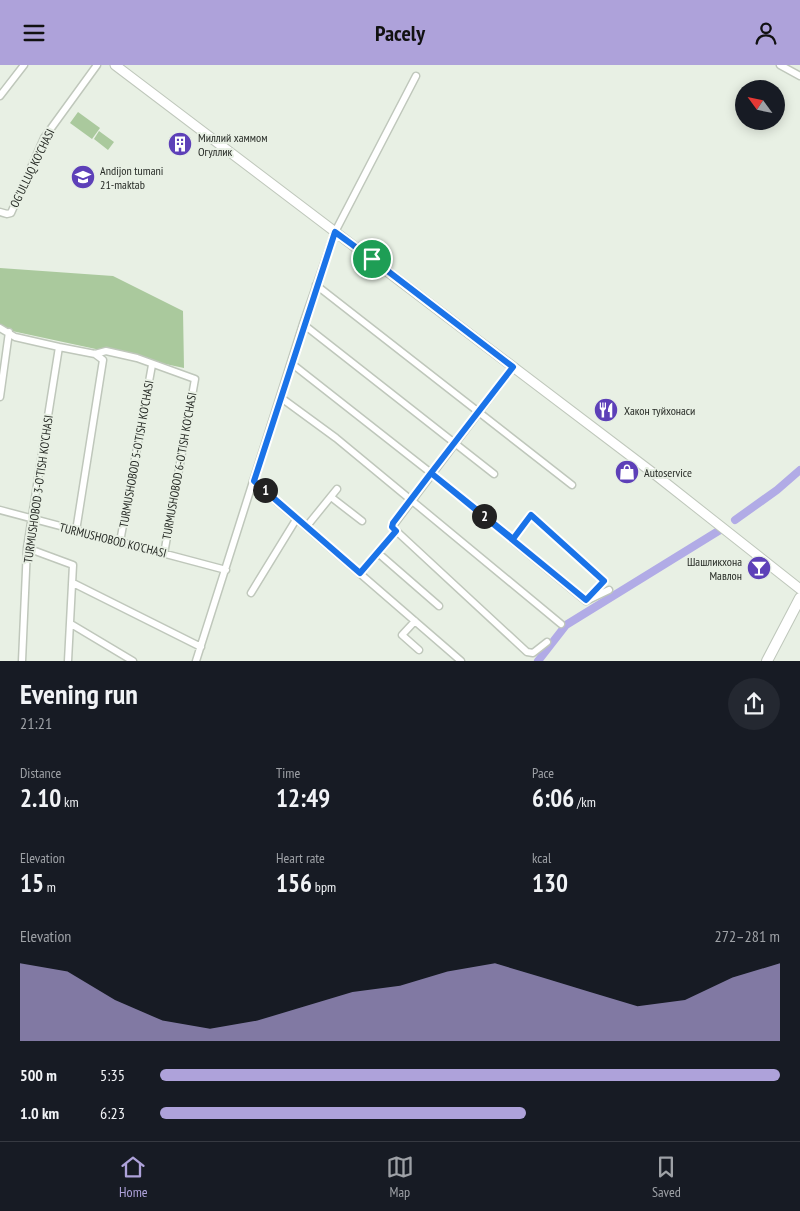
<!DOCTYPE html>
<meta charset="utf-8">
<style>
body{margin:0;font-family:"PT Sans Narrow",sans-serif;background:#242831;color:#f1f3f6;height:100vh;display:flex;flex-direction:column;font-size:19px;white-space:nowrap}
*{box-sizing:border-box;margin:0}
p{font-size:16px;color:#9ea1a6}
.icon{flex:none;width:28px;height:28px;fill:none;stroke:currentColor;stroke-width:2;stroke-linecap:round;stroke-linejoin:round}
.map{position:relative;height:596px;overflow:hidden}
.drawer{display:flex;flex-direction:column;background:#171b24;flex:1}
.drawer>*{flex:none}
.needle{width:32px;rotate:303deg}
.buttons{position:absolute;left:735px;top:15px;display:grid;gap:10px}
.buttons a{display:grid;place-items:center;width:50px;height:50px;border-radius:50%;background:#171b24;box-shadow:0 2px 12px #0003;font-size:25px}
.pin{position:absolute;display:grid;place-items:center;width:42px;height:42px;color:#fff;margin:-21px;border:2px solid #fff;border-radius:50%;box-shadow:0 1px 5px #0007}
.km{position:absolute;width:25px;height:25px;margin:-12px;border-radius:50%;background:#222;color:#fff;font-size:14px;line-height:25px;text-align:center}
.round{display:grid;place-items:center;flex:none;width:52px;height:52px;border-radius:26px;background:#242831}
.head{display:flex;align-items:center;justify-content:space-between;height:85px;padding:0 20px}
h1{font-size:28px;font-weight:600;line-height:38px}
.metrics{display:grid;grid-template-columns:repeat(3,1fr);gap:8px;height:85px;padding:5px 20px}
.metrics div{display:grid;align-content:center}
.metrics b{font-size:25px;font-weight:600}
.metrics small{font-size:14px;font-weight:400}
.metrics p{font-size:14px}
.chart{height:140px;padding:10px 20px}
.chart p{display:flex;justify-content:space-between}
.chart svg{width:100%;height:90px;margin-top:5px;fill:#aea2da;opacity:.7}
ul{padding:0 20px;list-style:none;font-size:16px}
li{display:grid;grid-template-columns:80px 60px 1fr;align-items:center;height:38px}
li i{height:12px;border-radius:6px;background:#aea2da}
header{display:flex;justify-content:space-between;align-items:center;height:65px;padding:0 20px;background:#aea2da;color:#111;font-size:22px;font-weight:600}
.menu{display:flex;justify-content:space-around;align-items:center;height:70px;border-top:1px solid #363941;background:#171b24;font-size:14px;color:#9ea1a6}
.menu a{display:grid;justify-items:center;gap:2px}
.menu .selected{color:#aea2da}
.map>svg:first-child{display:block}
.green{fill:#aac99d}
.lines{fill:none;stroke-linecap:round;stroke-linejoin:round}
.river{stroke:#b1abe6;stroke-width:8}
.minor-casing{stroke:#bfc7bb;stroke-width:9}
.major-casing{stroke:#bfc7bb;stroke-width:11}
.highway-casing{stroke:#bfc7bb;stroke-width:12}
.minor{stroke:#fff;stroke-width:6}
.major{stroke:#fff;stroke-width:9}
.highway{stroke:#fff;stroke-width:10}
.route-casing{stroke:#fff;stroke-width:10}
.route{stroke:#1a73e8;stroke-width:6}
.labels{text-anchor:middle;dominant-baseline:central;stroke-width:4;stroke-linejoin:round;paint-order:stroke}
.poi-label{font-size:12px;fill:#272b26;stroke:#e8f0e4;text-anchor:start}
.street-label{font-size:12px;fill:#272b26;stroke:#e8f0e4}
</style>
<header><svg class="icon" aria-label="menu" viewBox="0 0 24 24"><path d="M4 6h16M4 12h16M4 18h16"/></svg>Pacely<svg class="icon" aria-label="person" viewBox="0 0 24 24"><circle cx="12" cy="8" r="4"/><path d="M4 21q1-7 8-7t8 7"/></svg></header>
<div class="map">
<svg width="800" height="596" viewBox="0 0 800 596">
<rect width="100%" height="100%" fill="#e8f0e4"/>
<path class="green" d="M78,47L100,63L92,74L70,58Z
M99,66L114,77L108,85L94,74Z
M0,203L113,211L183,246L184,303L12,266L0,259Z"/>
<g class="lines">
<path class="river" d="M735,455L777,425L800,405
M538,596L566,560L720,465"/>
<g class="minor-casing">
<path id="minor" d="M780,0L800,11
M0,31L24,0
M0,147L7,149L11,148L44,73L97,0
M316,220L572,420
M303,259L494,409
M0,263L15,272L59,282L95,289L106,286L137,293L195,314L164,489
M291,298L431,408L586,536L609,525
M513,302L392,462L527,587L533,588L547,577
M0,332L9,267
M280,332L336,373L561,559
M253,416L461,596
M331,432L362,456
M0,445L226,505
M307,461L337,424
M76,466L103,295L95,289
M513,474L531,450L604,516L589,533
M120,477L152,300
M27,483L73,500L68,596
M378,488L439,541
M360,508L396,466
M73,518L201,582
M251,528L297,453
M415,556L402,570L419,585
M71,559L133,596
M22,596L27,483L59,282
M196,596L303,259L335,167L416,11"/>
</g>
<g class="major-casing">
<path id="major" d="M115,0L657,411L800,524"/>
</g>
<g class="highway-casing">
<path id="highway" d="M767,596L800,533"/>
</g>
<use href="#minor" class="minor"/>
<use href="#major" class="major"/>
<use href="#highway" class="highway"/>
</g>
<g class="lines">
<g class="route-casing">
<path id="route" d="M372,194L335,167L254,416L360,508L396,466L392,462L393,458L431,408L586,535L604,516L531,450L513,474L431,408L513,302L372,194"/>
</g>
<use href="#route" class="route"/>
</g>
<defs>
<g id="building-disc" transform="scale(1.25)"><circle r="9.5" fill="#5d40b8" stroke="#e8f0e4"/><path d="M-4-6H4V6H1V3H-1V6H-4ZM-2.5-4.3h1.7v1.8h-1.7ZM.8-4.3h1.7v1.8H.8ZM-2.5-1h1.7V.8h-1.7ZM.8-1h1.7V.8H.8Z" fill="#fff"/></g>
<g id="school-disc" transform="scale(1.25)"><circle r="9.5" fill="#5d40b8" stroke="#e8f0e4"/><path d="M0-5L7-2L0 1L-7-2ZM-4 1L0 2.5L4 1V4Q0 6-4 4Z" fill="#fff"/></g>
<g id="restaurant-disc" transform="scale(1.25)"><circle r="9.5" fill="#5d40b8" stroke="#e8f0e4"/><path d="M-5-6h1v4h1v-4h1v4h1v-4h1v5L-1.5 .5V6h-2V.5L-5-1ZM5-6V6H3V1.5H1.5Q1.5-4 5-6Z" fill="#fff"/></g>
<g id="shop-disc" transform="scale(1.25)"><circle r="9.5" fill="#5d40b8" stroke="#e8f0e4"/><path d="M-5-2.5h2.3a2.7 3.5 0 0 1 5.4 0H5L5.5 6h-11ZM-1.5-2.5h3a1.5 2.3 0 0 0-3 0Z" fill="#fff"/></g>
<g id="bar-disc" transform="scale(1.25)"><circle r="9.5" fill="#5d40b8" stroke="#e8f0e4"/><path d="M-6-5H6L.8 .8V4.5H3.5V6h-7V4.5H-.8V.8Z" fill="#fff"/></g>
</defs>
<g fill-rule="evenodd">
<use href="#building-disc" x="180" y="79"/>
<use href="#school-disc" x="83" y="112"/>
<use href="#restaurant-disc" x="606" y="345"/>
<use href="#shop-disc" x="627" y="407"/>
<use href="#bar-disc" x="759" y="503"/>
</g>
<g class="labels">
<g class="poi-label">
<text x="198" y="72">Миллий хаммом<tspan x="198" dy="14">Огуллик</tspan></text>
<text x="100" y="105">Andijon tumani<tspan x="100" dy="14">21-maktab</tspan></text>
<text x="624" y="345">Хакон туйхонаси</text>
<text x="644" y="407">Autoservice</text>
<text x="742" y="496" text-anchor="end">Шашликхона<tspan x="742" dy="14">Мавлон</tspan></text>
</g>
<g class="street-label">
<text transform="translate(32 103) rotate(-64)">OG'ULLUQ KO'CHASI</text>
<text transform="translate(136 389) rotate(-80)">TURMUSHOBOD 5-O'TISH KO'CHASI</text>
<text transform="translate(179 401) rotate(-80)">TURMUSHOBOD 6-O'TISH KO'CHASI</text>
<text transform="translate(38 424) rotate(-82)">TURMUSHOBOD 3-O'TISH KO'CHASI</text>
<text transform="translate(113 475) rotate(14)">TURMUSHOBOD KO'CHASI</text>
</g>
</g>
</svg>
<div class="buttons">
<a><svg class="needle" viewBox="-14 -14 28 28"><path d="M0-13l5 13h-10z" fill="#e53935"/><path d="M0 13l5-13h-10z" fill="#9ea1a6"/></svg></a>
</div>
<div class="pin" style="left:372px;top:194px;background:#1e9e55"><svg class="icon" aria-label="arrive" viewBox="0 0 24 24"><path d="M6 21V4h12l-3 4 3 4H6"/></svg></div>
<b class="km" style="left:265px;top:425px">1</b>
<b class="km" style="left:484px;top:451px">2</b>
</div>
<section class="drawer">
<div class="head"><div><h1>Evening run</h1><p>21:21</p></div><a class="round"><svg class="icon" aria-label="share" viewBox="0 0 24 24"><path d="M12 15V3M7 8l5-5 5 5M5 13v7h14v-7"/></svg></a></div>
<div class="metrics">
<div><p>Distance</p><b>2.10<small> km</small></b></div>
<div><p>Time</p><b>12:49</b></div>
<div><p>Pace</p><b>6:06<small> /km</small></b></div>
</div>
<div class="metrics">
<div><p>Elevation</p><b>15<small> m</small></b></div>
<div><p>Heart rate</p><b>156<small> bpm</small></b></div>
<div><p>kcal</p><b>130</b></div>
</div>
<div class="chart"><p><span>Elevation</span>272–281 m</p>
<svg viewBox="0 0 160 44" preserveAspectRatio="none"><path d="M0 44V6L10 10L20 24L30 34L40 38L50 34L60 27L70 20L80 17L90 10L100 6L110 13L120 20L130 27L140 24L150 13L160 6V44z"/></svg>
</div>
<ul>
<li><b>500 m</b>5:35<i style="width:100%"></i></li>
<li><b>1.0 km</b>6:23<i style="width:59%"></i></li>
</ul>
</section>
<nav class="menu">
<a class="selected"><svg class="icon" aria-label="home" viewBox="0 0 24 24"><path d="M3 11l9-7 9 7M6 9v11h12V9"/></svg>Home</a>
<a><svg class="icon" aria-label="map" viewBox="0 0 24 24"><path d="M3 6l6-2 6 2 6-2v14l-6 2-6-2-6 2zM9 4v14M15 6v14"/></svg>Map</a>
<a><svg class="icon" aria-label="saved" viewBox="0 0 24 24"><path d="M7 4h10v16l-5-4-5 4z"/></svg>Saved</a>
</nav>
